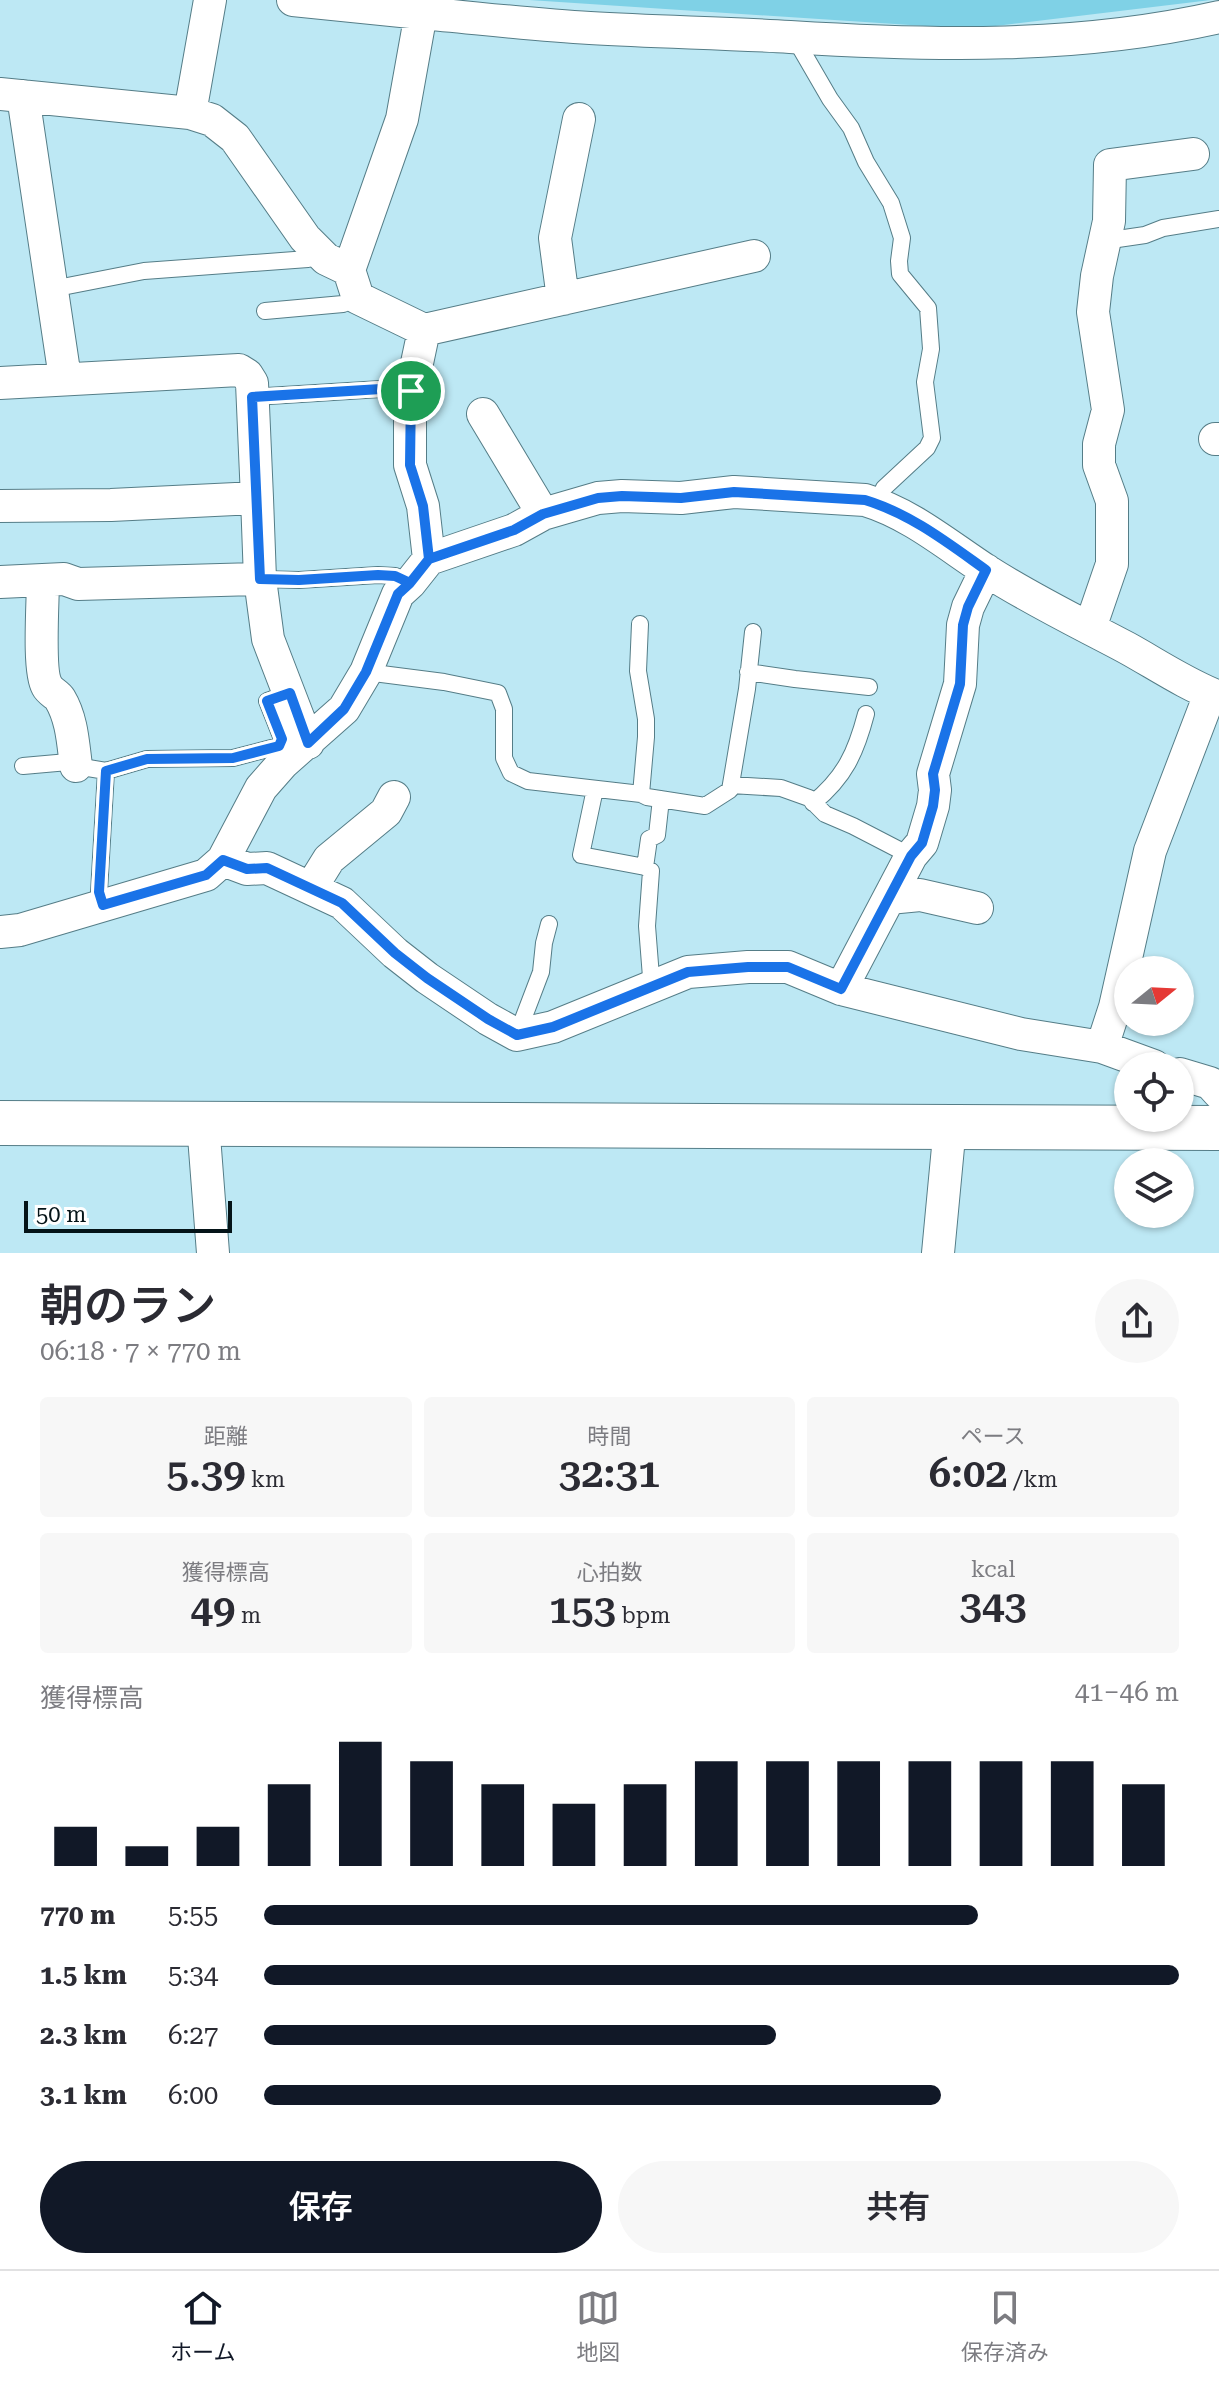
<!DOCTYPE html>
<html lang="ja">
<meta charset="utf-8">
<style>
body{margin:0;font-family:"Roboto Serif","Noto Sans JP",serif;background:#f7f7f7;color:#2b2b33;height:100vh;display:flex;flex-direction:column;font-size:30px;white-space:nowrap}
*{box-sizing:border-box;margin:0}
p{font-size:26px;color:#7c7c81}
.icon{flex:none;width:44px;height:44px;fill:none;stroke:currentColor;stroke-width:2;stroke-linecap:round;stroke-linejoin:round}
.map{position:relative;height:1253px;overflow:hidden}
.drawer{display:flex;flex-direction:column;background:#fff;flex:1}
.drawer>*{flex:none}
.needle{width:52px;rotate:72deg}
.buttons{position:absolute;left:1114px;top:956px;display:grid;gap:16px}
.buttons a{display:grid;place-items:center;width:80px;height:80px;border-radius:50%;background:#fff;box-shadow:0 2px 6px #0004;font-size:40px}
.scale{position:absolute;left:24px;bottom:20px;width:208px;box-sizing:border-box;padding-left:8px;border:4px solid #051418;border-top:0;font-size:22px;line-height:28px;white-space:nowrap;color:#051418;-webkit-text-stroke:6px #fff;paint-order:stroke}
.pin{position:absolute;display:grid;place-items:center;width:68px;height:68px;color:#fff;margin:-34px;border:4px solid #fff;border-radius:50%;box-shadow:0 2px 8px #0007}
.round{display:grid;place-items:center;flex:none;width:84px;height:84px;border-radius:42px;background:#f7f7f7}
.overview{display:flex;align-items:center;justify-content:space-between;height:136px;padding:0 40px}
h1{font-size:44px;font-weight:600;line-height:60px}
.figures{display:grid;grid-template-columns:repeat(3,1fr);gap:12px;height:136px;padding:8px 40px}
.figures div{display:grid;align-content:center;border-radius:8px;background:#f7f7f7;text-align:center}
.figures b{font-size:40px;font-weight:600}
.figures small{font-size:22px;font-weight:400}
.figures p{font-size:22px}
.chart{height:224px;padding:16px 40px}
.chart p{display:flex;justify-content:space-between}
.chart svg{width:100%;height:144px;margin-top:8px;stroke:#111827;stroke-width:6}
.cta{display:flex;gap:16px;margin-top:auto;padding:16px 40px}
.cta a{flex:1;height:92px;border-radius:48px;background:#111827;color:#fff;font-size:32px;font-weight:600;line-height:92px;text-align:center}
.cta a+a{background:#f7f7f7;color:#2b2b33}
ul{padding:0 40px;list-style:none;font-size:26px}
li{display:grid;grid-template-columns:128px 96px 1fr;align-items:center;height:60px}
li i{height:20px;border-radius:10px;background:#111827}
.tab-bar{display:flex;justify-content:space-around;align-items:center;height:112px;border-top:2px solid #e1e1e2;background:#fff;font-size:22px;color:#7c7c81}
.tab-bar a{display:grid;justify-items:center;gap:4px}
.tab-bar .on{color:#111827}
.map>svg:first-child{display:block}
.green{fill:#7fd1e6}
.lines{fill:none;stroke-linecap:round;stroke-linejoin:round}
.lane-casing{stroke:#557d87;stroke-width:18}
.street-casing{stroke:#557d87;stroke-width:34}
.secondary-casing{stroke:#557d87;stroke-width:46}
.lane{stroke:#fff;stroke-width:16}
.street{stroke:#fff;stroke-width:32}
.secondary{stroke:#fff;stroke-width:44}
.route-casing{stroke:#fff;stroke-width:16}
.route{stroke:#1a73e8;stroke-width:10}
</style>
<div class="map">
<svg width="1219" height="1253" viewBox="0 0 1219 1253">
<rect width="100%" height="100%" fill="#bde8f4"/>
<path class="green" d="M529,0H1211L971,29Z"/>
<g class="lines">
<g class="lane-casing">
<path id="lane" d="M801,38V49L830,99L851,128L866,162L891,203L902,238L899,261L900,274L928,308L931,349L925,382L932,438L927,448L884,488L876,504
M1104,241L1145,235L1163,228L1219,219
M52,289L144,271L308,259L318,251
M265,311L343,304L358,298
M252,397L397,388L411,391
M260,579L299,580L378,575L395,576L410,583
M366,672L444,682L498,693L504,709V758L511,773L528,781L641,794L646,737V719L638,671L640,624
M748,672L795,679L869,687
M23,766L68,762L76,766L106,771L147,759L233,758L279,746L282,739L267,701L290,693
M731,785L781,788L809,798L825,814L853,826L911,856
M595,789L581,855L645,867L651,871L647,926L651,977L654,984
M641,794L647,797L705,806L730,790L747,689L753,632
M813,803C845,777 856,752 866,714
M645,867L649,839L657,835L661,799
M103,905L99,892L106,771
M517,1035L541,972L544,943L549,924"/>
</g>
<g class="street-casing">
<path id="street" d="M293,0L421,13
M0,94L190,113L210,0
M23,96L65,378
M190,113L212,120L235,138L305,238L326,259L349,270
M563,299L555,238L579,119
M424,330L754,256
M0,383L239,370L247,375L252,383L257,498L111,505L0,506
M483,414L543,514
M1215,439H1219
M257,498L260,579
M429,559L423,506L410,465V396L424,330L358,298L349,270L402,119L421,13C477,18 534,25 590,28C657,32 724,33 790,37C934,46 1078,49 1219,17
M43,580C43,601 38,671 47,686C50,692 57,694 60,699C72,719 73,743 76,766
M0,582L64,579L78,584L260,579L268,639L308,743
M1090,628L1112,564V501L1099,465V444L1108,410L1093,312L1097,276L1109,221L1110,165L1193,154
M223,860L247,869L267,868L342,903L395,953L427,978L488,1019L517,1035L553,1027L688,972L748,967H788L841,989L1021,1034L1102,1047L1154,1066
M311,888L329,859L386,812L394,797
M889,898L920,895L977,908
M0,932L20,930L206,875L223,860L261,788L283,763L344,709L366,672L398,594L410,583L429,559L514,530L543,514L598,498L622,496L681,498L734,492L865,500C911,514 947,545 987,571C1032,600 1080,623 1127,648C1156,664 1187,685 1219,697
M841,989L911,856L922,843L933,806L935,790L933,774L960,684L963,625L968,607L986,570
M1102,1047L1115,1007L1150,851L1210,694
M1180,1074L1210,1083L1219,1093
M203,1123L213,1253
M938,1253L950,1126"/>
</g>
<g class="secondary-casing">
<path id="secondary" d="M0,1123L1219,1128"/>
</g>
<use href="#lane" class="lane"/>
<use href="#street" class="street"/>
<use href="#secondary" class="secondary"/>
</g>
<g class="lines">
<g class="route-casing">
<path id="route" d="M411,391L410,465L423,506L429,559L410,583L398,594L366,672L344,709L308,743L290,693L267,701L282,739L279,746L233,758L147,759L106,771L99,892L103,905L206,875L223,860L247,869L267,868L342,903L395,953L427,978L488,1019L517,1035L553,1027L688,972L748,967H788L841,989L911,856L922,843L933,806L935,790L933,774L960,684L963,625L968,607L986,570C948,543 911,514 865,500L734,492L681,498L622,496L598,498L543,514L514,530L429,559L410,583L395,576L378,575L299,580L260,579L252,397L397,388L411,391"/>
</g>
<use href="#route" class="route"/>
</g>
</svg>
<div class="buttons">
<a><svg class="needle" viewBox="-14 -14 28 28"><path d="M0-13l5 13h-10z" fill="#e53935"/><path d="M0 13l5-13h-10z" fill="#7c7c81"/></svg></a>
<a><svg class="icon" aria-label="locate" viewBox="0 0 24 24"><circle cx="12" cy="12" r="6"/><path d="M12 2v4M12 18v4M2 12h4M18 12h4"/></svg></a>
<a><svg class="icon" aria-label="layers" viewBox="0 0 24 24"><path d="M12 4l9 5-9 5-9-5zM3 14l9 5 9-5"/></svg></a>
</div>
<div class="scale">50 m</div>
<div class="pin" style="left:411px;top:391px;background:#1e9e55"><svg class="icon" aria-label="arrive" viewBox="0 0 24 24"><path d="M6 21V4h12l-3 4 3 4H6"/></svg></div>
</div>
<section class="drawer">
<div class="overview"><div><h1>朝のラン</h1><p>06:18 · 7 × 770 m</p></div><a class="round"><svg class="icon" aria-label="share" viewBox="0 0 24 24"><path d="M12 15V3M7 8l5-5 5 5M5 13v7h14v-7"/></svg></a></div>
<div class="figures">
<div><p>距離</p><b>5.39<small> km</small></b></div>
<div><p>時間</p><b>32:31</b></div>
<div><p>ペース</p><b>6:02<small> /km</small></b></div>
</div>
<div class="figures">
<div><p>獲得標高</p><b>49<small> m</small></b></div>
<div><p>心拍数</p><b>153<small> bpm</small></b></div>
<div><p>kcal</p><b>343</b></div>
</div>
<div class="chart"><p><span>獲得標高</span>41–46 m</p>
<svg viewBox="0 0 160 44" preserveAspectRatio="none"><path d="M5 44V32M15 44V38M25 44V32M35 44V19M45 44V6M55 44V12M65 44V19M75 44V25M85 44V19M95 44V12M105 44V12M115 44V12M125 44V12M135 44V12M145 44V12M155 44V19"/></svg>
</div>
<ul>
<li><b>770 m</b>5:55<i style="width:78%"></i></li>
<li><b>1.5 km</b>5:34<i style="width:100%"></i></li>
<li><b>2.3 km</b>6:27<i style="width:56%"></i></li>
<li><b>3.1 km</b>6:00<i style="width:74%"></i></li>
</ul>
<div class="cta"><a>保存</a><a>共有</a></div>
</section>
<nav class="tab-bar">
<a class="on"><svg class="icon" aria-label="home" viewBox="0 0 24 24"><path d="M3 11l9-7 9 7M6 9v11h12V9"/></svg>ホーム</a>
<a><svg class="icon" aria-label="map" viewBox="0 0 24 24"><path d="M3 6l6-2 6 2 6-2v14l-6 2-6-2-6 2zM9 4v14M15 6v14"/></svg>地図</a>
<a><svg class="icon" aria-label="saved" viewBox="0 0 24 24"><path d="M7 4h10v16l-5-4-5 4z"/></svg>保存済み</a>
</nav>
